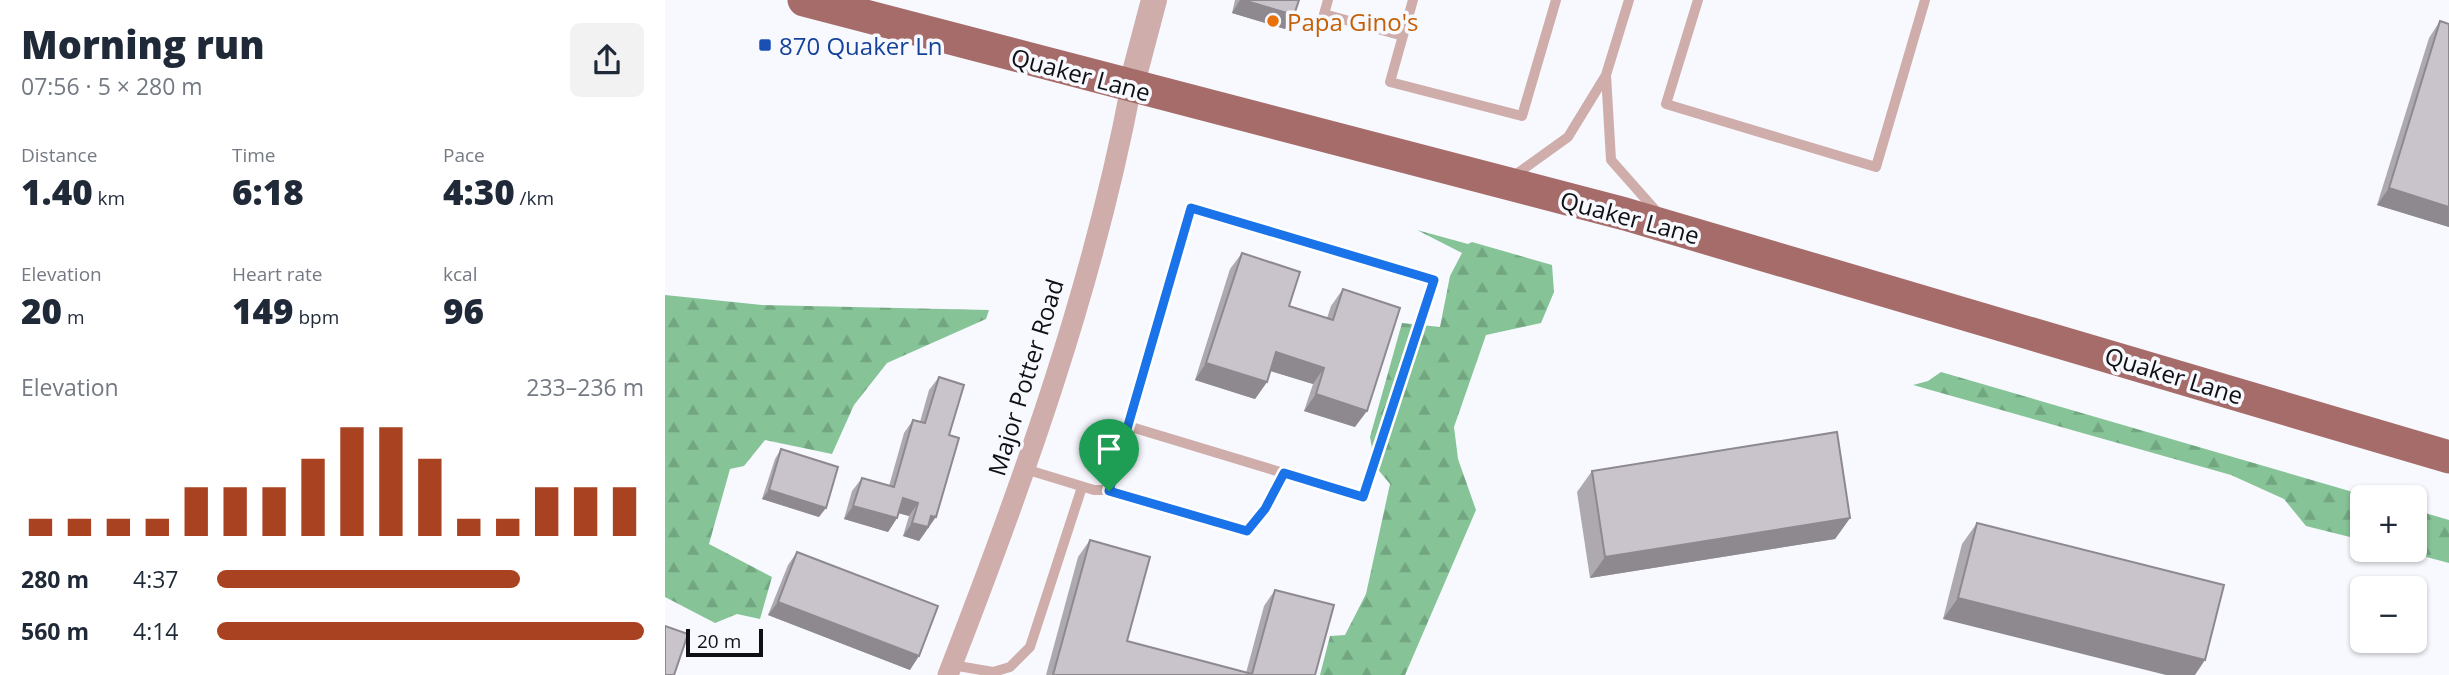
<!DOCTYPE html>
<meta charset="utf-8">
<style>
body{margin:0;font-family:"Open Sans",sans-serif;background:#f2f2f3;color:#1f2937;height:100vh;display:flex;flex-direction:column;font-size:26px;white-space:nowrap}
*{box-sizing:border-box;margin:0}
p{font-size:23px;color:#747a83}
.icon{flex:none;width:38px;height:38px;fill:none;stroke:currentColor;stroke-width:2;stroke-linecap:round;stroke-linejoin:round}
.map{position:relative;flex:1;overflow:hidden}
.details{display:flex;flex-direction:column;background:#fff;width:665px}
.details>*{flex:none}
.buttons{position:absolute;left:1685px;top:485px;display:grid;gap:14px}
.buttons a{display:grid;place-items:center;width:77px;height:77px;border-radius:10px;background:#fff;box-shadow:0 2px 5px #0004;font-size:35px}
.scale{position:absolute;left:21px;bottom:18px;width:77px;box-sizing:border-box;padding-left:7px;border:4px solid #0f1013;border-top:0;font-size:19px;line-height:24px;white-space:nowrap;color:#0f1013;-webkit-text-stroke:5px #f7f9fe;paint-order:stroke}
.pin{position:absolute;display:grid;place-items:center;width:60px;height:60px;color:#fff;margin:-72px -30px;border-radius:50% 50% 50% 0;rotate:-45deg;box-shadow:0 0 7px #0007}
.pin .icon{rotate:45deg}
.round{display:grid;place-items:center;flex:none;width:74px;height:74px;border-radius:10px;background:#f2f2f3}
.headline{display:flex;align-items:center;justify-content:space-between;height:119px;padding:0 21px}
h1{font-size:38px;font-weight:800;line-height:52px}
.metrics{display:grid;grid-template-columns:repeat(3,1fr);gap:10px;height:119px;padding:7px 21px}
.metrics div{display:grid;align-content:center}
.metrics b{font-size:35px;font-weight:800}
.metrics small{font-size:19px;font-weight:400}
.metrics p{font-size:19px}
.chart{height:196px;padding:14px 21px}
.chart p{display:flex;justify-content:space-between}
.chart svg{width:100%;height:126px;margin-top:7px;stroke:#a94220;stroke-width:6}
ul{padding:0 21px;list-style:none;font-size:23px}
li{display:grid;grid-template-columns:112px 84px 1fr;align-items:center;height:52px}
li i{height:18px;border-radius:9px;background:#a94220}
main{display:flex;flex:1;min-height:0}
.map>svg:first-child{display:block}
.forest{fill:url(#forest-firs)}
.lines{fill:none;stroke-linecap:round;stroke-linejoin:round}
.service{stroke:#cfadab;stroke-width:10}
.minor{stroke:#cfadab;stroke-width:21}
.tertiary{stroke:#cfadab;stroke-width:26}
.primary{stroke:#a66c6a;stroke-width:33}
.wall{fill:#ada9af}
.shaded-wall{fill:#8d898e}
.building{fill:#c9c4cb;stroke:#8d898e;stroke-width:2}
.route-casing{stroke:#fff;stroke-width:14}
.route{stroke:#1a73e8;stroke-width:9}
.food-dot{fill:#e8710a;stroke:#f7f9fe;stroke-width:2.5}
.transit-dot{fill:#1a4fb4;stroke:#f7f9fe;stroke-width:2.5}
.labels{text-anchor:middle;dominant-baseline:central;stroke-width:7;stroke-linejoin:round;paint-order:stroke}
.food-label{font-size:24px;fill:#c56008;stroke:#f7f9fe;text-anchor:start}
.transit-label{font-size:24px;fill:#164399;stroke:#f7f9fe;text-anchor:start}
.street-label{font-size:24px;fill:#0f1013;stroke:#f7f9fe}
</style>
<main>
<section class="details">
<div class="headline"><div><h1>Morning run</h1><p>07:56 · 5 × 280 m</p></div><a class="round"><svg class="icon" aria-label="share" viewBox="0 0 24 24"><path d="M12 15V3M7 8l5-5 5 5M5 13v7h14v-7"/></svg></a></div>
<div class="metrics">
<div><p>Distance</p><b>1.40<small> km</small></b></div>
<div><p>Time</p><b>6:18</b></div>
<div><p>Pace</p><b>4:30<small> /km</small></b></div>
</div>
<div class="metrics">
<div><p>Elevation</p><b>20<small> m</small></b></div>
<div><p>Heart rate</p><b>149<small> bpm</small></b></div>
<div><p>kcal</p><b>96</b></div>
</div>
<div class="chart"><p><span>Elevation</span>233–236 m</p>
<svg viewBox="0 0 160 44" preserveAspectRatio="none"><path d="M5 44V38M15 44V38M25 44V38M35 44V38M45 44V27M55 44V27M65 44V27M75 44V17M85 44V6M95 44V6M105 44V17M115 44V38M125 44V38M135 44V27M145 44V27M155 44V27"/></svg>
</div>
<ul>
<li><b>280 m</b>4:37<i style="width:71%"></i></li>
<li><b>560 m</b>4:14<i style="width:100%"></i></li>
</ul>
</section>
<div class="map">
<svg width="1784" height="675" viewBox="0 0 1784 675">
<defs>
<pattern id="forest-firs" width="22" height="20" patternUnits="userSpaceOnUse" patternTransform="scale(1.75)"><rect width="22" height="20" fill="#86c397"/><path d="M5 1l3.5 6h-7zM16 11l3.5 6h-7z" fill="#72a681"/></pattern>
</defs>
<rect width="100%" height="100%" fill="#f7f9fe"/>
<path class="forest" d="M752,230L803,244L807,242L887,265L889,292L876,323L821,335L789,427L793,459L811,510L740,675H655L665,636L680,635L701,594L725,484L710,466L705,437L737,323L775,327L785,276L797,253Z
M0,295L97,305L324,310L321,319L222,363L189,405L167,454L100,440L79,466L65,469L44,544L107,577L95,619L72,614L50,623L0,597Z
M1276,372L1705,497H1698L1697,540L1641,526L1619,499L1566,475L1248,385L1263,381Z
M1750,510L1784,520V563L1735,550H1750Z"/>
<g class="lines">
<path class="service" d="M663,0L659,14L738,36
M748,0L725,82L857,116L891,0
M1033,0L1001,104L1211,167L1260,0
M941,75L946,160L992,212
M846,178L903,137L941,75L964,0
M360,469L429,490H444L525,207L769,280L698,497L463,426
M444,490L582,531L600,509L619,473
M287,665L328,672L345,667L365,647L417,487"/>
<path class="minor" d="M283,675C357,485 428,288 466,87"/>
<path class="tertiary" d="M466,87L489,0"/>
<path class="primary" d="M139,0L960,214L1784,457"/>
</g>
<path class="wall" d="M570,0H634L629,15L620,29L567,13Z
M1775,21L1784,24V227L1712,205L1764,38Z
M577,253L624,306L662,318L666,306L678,289L690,427L639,411L648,384L605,371L602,382L590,399L530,380L565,269Z
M274,377L284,435L261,531L254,541L238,536L244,516L234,513L232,518L223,532L179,519L187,491L197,478L224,486L239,433L248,420L255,422L264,390Z
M116,449L154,517L97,499L110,459Z
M927,471L1185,518L1170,539L925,578L912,492Z
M1312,523L1559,585L1278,619L1297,544Z
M425,540L462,641L581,673L599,606L610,590L650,675H381L413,557Z
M132,552L245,670L103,615L123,565Z"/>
<path class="shaded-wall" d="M575,0H578L629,15L620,29L567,13Z
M1724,188L1784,207V227L1712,205Z
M611,352L659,368L648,384L599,369Z
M541,363L602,382L590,399L530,380Z
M651,394L702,411L690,427L639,411Z
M104,490L161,508L154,517L97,499Z
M238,498L253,503L244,516L229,512Z
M188,506L232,518L223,532L179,519Z
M266,516L271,517L254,541L238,536L247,523Z
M1185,518L1170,539L925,578L940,557Z
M1293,598L1540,660L1530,675H1501L1278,619Z
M113,602L254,656L245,670L103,615Z"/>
<path class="building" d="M578,0H634L629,15Z
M1775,21L1784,24V207L1724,188Z
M577,253L635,272L624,306L668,320L678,289L735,308L702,411L651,394L659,368L611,352L602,382L541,363Z
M274,377L299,385L284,435L294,438L271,517L266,516L263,527L247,523L253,503L238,498L232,518L188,506L197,478L229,487L248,420L260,423Z
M1172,432L1185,518L940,557L927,471Z
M116,449L173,467L161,508L104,490Z
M1312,523L1559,585L1540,660L1293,598Z
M425,540L485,557L462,641L587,674L610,590L669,605L650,675H388Z
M132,552L273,606L254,656L113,602Z
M0,626L23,634L9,675H0Z"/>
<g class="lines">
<g class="route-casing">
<path id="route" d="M526,208L769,280L698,497L619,473L600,509L582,531L444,491Z"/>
</g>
<use href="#route" class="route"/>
</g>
<circle class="food-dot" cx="608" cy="21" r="7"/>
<rect class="transit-dot" x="93" y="38" width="14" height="14" rx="3.5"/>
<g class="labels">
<g class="food-label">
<text x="622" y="21">Papa Gino's</text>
</g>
<g class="transit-label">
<text x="114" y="45">870 Quaker Ln</text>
</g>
<g class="street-label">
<text transform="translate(416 74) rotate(15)">Quaker Lane</text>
<text transform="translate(965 217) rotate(15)">Quaker Lane</text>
<text transform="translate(1509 375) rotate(17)">Quaker Lane</text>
<text transform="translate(360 377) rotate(-73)">Major Potter Road</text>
</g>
</g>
</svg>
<div class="buttons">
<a>+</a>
<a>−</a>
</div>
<div class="scale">20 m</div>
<div class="pin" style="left:444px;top:491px;background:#1e9e55"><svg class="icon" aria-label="arrive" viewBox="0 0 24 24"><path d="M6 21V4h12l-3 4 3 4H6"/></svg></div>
</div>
</main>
